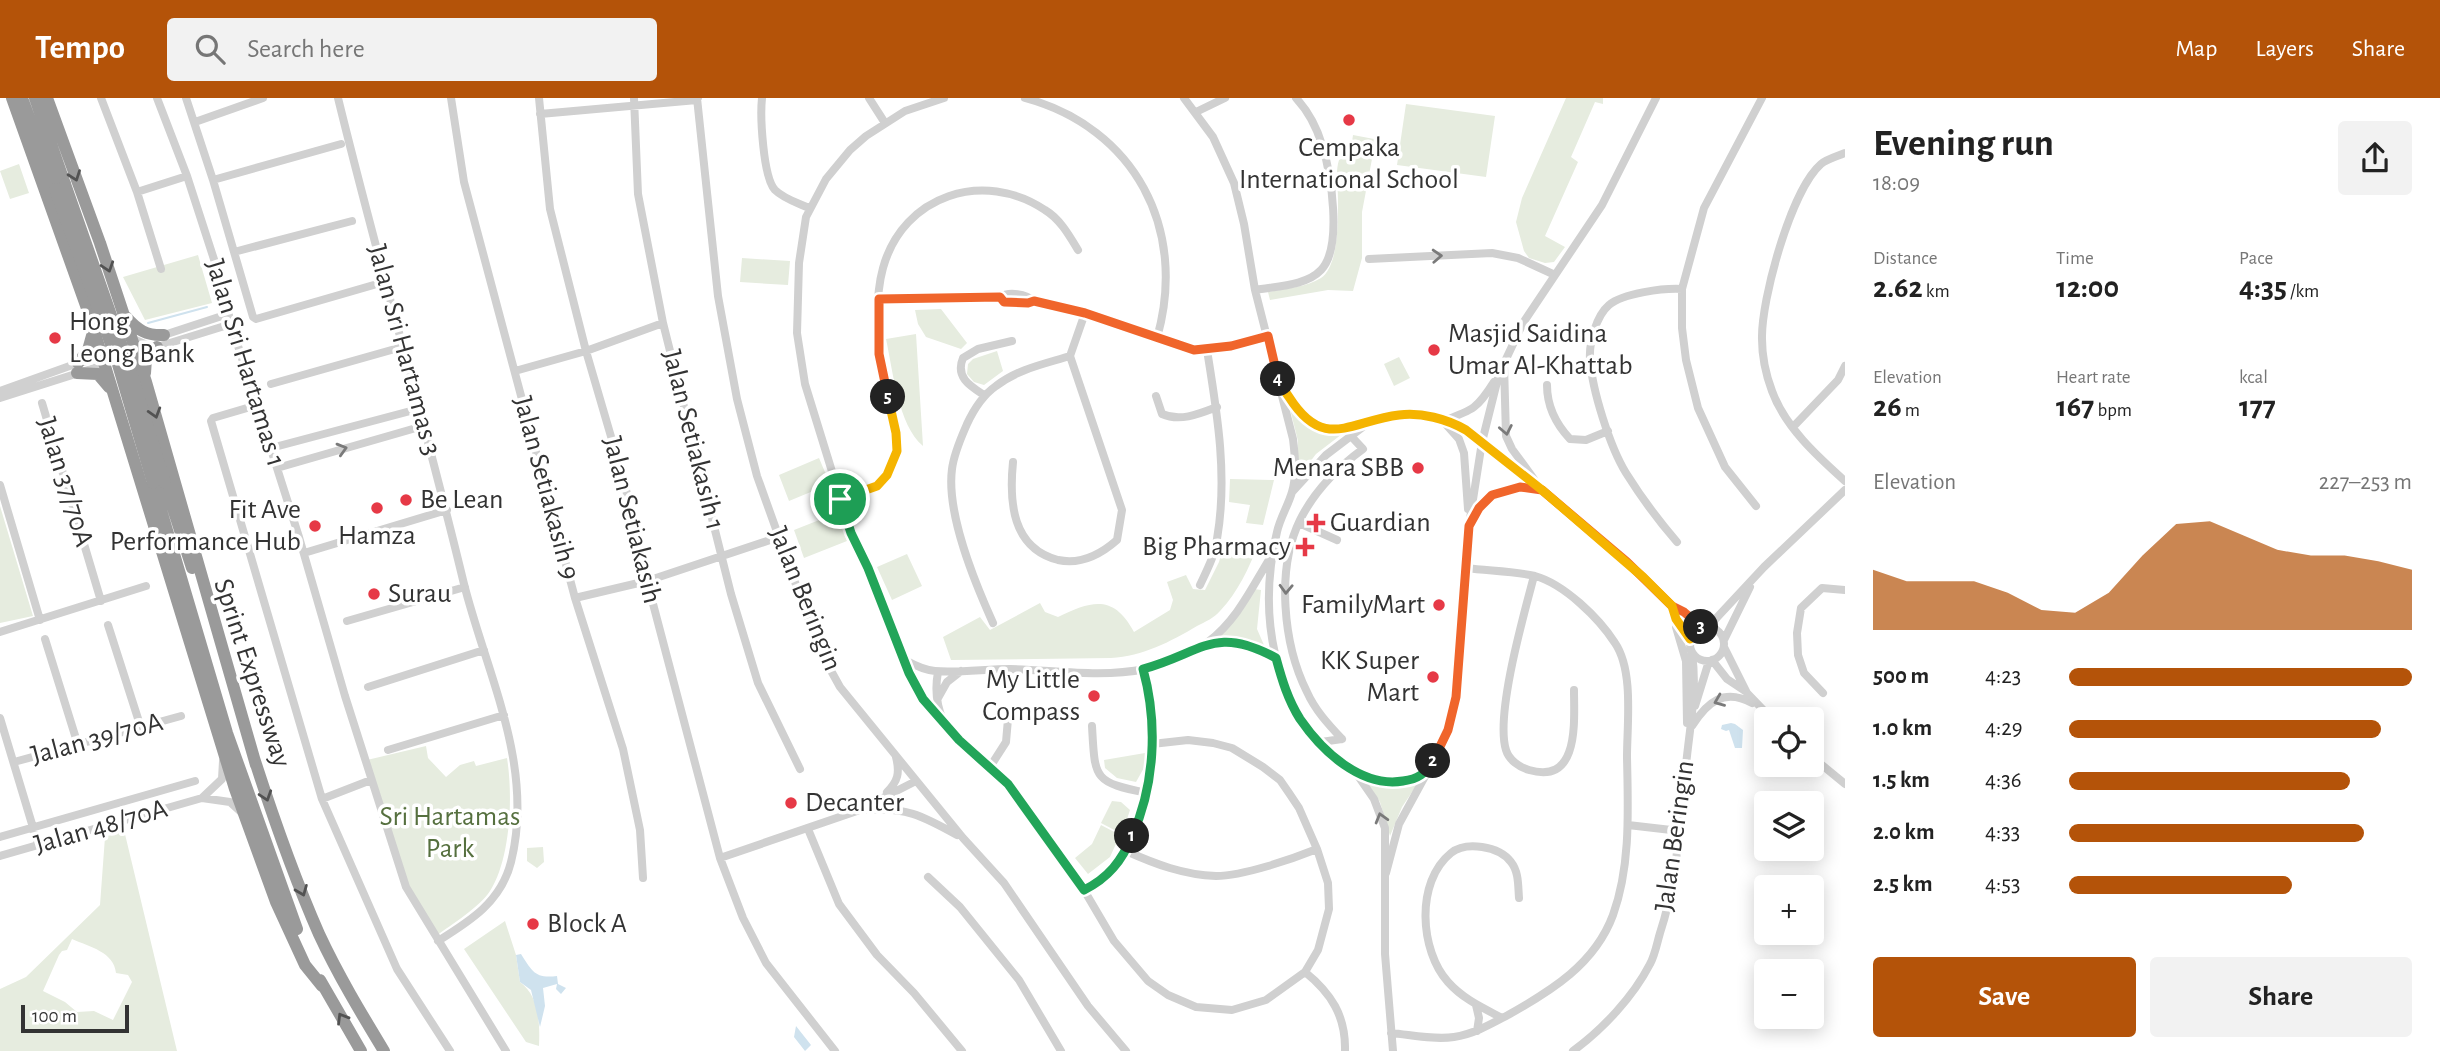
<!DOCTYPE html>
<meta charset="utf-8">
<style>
body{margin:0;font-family:"Alegreya Sans",sans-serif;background:#f2f2f2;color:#222;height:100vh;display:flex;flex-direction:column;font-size:26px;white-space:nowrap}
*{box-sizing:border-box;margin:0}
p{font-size:23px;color:#767676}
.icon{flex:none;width:38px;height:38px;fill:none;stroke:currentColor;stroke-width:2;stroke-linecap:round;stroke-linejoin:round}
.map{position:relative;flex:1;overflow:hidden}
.panel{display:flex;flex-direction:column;background:#fff;width:595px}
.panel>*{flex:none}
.fabs{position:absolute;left:1754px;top:609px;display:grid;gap:14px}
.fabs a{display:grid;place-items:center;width:70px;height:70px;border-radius:7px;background:#fff;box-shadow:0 4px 18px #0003;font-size:35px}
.scale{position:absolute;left:21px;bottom:18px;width:108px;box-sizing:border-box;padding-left:7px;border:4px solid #333;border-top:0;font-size:19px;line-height:24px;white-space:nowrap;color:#333;-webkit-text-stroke:5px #fff;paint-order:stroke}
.pin{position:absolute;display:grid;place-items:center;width:60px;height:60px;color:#fff;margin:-30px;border:4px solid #fff;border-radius:50%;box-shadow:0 2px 7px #0007}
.km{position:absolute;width:35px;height:35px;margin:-18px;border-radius:50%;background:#222;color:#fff;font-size:19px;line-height:35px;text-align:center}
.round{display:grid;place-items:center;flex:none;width:74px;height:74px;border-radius:7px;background:#f2f2f2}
.headline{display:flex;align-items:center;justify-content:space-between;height:119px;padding:0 28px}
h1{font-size:38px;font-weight:600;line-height:52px}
.metrics{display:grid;grid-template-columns:repeat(3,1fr);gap:10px;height:119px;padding:7px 28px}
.metrics div{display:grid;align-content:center}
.metrics b{font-size:30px;font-weight:600}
.metrics small{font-size:19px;font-weight:400}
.metrics p{font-size:19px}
.chart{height:196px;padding:14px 28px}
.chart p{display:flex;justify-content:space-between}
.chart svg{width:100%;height:126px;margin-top:7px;fill:#b45309;opacity:.7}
.primary-button{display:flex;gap:14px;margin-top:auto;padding:14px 28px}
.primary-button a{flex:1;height:80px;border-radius:7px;background:#b45309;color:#fff;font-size:28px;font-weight:600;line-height:80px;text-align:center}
.primary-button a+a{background:#f2f2f2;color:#222}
ul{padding:0 28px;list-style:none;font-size:23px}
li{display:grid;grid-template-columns:112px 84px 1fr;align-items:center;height:52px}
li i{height:18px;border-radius:9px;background:#b45309}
header{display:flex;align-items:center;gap:42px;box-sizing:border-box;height:98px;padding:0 35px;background:#b45309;color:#fff}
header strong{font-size:33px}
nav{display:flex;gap:38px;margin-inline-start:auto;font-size:24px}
.search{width:490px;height:63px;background:#f2f2f2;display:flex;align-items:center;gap:18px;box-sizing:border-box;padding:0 24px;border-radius:7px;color:#767676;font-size:26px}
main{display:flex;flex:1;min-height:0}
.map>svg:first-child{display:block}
.green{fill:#e6ecdf;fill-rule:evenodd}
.water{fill:#cfe2ee}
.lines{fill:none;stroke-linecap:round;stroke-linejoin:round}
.stream{stroke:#cfe2ee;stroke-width:2}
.minor{stroke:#d0d0d0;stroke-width:8}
.highway{stroke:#9a9a9a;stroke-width:12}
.highway-bridge{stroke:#9a9a9a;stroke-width:12}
.oneway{stroke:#525252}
.oneway2{stroke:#7a7a7a}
.split-1-casing{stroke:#fff;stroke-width:14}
.split-2-casing{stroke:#fff;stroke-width:14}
.split-3-casing{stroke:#fff;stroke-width:14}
.split-4-casing{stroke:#fff;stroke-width:14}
.split-5-casing{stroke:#fff;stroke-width:14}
.split-6-casing{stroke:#fff;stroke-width:14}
.split-1{stroke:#22a559;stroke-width:9}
.split-2{stroke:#22a559;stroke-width:9}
.split-3{stroke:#f0652b;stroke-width:9}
.split-4{stroke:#f5b400;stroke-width:9}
.split-5{stroke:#f0652b;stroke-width:9}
.split-6{stroke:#f5b400;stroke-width:9}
.poi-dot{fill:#e63946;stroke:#fff;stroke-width:2.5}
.labels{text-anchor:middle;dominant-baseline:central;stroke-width:7;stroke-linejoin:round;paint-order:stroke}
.poi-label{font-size:28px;fill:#333;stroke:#fff;text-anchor:start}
.street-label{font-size:28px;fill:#333;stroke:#fff}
.park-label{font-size:28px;fill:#56703f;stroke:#fff}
</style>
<header>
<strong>Tempo</strong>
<div class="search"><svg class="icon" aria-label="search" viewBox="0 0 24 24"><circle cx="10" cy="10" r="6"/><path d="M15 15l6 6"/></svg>Search here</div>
<nav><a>Map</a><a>Layers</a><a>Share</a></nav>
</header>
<main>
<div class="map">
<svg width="1845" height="953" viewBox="0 0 1845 953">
<rect width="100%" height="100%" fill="#fff"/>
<path class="green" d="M1566,0H1603V6L1595,4L1571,59L1578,64L1545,138L1565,149L1554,164L1545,165L1529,160L1524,153L1516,124L1522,100Z
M1406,6L1495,18L1486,79L1397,67Z
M1353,37L1374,41L1375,45L1362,114V160L1353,193L1328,192L1270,202L1268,194C1285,191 1306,189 1321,180C1339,168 1338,121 1338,101C1338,87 1335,75 1339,62L1350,57Z
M19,66L29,95L10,101L0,73Z
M198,157L212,205L145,222L123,179Z
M742,160L790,163L788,187L740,184Z
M941,211L967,245L961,251L926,239L918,226L915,212Z
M916,236L923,348C898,327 893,273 886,241Z
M997,253L1003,273L984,287L974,284L967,276L968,266L973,261Z
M1399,259L1410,280L1394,288L1384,266Z
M1290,311C1309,331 1319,337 1346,333L1316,356L1297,381L1298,343Z
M819,360L830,386L789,403L779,377Z
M1230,381L1274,382L1263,427L1246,425L1250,407L1229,404Z
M0,408L33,518L0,525Z
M837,415L847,443L804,460L794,432Z
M1225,442L1258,447C1249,470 1238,494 1220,513C1214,520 1205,524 1197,528C1170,544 1143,558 1111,560L951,562L943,539L980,519L990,532L1040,505L1045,514L1058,519C1093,502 1114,497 1134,534L1170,512L1173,502L1167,484L1186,477L1193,491L1205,492L1219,464Z
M907,456L922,488L892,502L877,469Z
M1254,491L1261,492L1257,531L1267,554L1216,541Z
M426,648L428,660L446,679L460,667L474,663L476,668L507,660C513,697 511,760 490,793C480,809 452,826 436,838L407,788L367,662Z
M1145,655V668L1136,684L1117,680L1105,670L1104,662Z
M1418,685L1402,709L1390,738L1380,704L1368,686L1398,689Z
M1112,703L1121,704L1130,712L1122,736L1101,725Z
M1101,727L1120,737L1110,759L1088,776L1075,760L1092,746Z
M124,732L177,953H0V891L26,879L100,807L105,739ZM72,841C90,849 114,854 116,875L128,877L132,884L113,922L94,913L77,914L65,904L43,893L59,857L62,853L67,852Z
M543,749L544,764L537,770L527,763V750Z
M505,823L516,857L520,884C539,898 540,925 539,948L526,944L464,851Z"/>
<path class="water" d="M1731,625L1735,626L1743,632L1742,650H1735L1729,632L1726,633L1721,631L1722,627Z
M521,856C532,873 535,881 557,878L558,886L566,890L561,896L556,891L557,886L543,890L545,908L540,929L531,892L520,884L516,857Z
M796,928L811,947L805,953L794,939Z"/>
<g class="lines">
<path class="stream" d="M148,225L207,209"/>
<path class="minor" d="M101,0L137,94L161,171
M157,0L187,78L221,183L231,226L299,439L345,598L406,789L506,953
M186,0L213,82L253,219L256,221L384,184
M338,0C378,163 425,324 464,486C487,577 535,668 511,764C501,804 470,823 438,843
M451,0L464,84L575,500L623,651L640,732L643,780
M539,0L550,111L586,253L624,383L647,483L720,760L743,820L766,865L835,953
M634,0L638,96L663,225L731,496L758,585L800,671
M697,0L718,198L737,301L757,378L819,551L840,589L963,740L1004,785L1088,908L1126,953
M762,0C760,18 763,79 775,92C784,101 798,105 809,110
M869,0L885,25
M944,0L905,13L866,38L850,52L826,81L806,119L799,165L797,235L805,286L851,435L868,470L909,575L923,601L959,642L1008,686L1084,792L1114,843L1148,883L1168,897L1196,909L1232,912L1266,902L1305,874L1318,852L1329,811L1328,785L1317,751L1299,710L1289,695L1280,682L1263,669L1232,650L1213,645L1188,642L1152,646
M1025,0C1135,30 1188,131 1157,240
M1184,0L1213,39L1234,85L1244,126L1255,192L1293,341C1295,358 1297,377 1292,394C1288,408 1280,420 1277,434C1258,514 1271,605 1337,660C1366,684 1389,690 1425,676
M1196,14L1225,0
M540,16L697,2L698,0
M195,24L263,0
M1845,55C1838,58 1827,61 1821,66C1791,92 1761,202 1762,241C1762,258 1766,277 1772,293C1785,329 1817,358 1845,383
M213,82L341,46
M137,94L187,78
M234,154L352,123
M1369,161L1492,155L1518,160L1555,177
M1255,192C1276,188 1306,188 1321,172C1343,149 1331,75 1322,47C1317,30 1308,13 1296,0
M1000,199L1004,203L1028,205L1034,203
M879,201L1000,199C1009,193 1026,196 1034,203L1085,215L1194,252L1231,248L1268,238
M161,238L228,216
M131,240L149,248L157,249L231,226
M1504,266L1506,338L1512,351L1534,381
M515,273L586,253L663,225
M271,286L402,249
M1547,287C1547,308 1555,325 1570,341L1586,342L1608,333
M0,293L78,265L106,258
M1286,295C1310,330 1321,336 1362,327
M984,297C970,288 955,279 963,260L978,251L1012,243
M1156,298L1162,316C1180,324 1199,316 1217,309
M0,300L107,266
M42,305L101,503
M257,307L213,320L211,323L322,701L397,871L450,953
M1443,323L1459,341L1464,355L1468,411
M1443,323C1473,312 1477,311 1494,284
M1793,329L1838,282L1845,268
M271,350L418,311
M1013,364C1009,404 1012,450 1058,462C1081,467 1100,457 1117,442L1122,412L1070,258L1085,215
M277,370L423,328
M0,387L40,522
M1293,393L1326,357L1368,325L1398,317L1415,316L1456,326L1482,344L1542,392L1627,464L1672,508L1702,529
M840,401C869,391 890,389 896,354C901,332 889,307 884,286C877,254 874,202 883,170C903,97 984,71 1045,112C1060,121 1069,137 1078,152
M1756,408L1725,369L1698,310L1686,262L1682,230V191L1704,110L1762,0
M1472,422C1490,392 1507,387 1540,392
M1299,425L1337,442
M1677,444C1658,422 1641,399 1626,375C1610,349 1592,292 1590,261C1589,245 1596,218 1609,207C1623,195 1664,190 1682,191
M304,455L447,412
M1534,478C1524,516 1495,617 1506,652C1509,662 1519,669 1529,672C1580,687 1574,623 1574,592
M1200,487C1207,472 1215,457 1217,441C1228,378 1217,314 1207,252
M575,500L647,483L779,439
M1676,521V529L1686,563L1687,625
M347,523L465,489
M993,525C975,485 946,416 952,371C954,355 961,340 967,326C974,311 983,297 996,288C1018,271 1044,266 1070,258
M108,527L141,630
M1709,528L1764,469L1845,392
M1690 546a17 17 0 1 1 34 0a17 17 0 1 1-34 0Z
M0,534L146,488
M45,541L78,647
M1724,542L1750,489
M1208,544C1237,522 1251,491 1270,460
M1724,549L1747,595L1772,621
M905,562C914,567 924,572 935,573C957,575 987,571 1010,571C1054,572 1101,580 1145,571C1205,559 1209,523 1276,560
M1712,562L1727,581L1745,593
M938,574C935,590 936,606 943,622
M368,589L484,552
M1823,595L1804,575L1798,557L1797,535L1801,510L1822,490L1845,492
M938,600L947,584L961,573
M1695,608L1709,563
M0,620L38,746
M1092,628C1095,681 1093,684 1147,695
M1692,628C1707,604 1724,590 1752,605
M1342,641C1328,626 1315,612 1307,594C1283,546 1276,471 1300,422C1314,394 1337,370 1363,351L1350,337
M1321,644L1342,641
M388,652L504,617
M1811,658L1845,686
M14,664L181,618
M990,669L1006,644L1008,621
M1356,675L1374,701L1385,730V856L1393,953
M887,694C898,683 900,675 896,659
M202,700L222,681L223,663
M322,701L371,682
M864,712C904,708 923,718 957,737
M1628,727L1680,733
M808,731L839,806L877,857L914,895L962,953
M0,739L195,683
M1126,753C1155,766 1184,777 1216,778C1243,778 1292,761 1317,751
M0,758L202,700L230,704L241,714
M720,760L857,713L916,683
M1386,775L1399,726L1441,649L1454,609L1469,427L1482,344L1499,276L1523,225L1602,107L1656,0
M928,779L960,809L1019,882L1061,953
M1084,792C1155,753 1163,642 1143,571
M1305,874C1331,895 1346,918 1345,953
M1476,907L1479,920L1477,933
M1502,920C1483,910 1463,901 1448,884C1420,853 1415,784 1451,755C1466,743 1499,748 1511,764C1519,774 1518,788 1519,800
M1391,935C1412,937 1434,942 1454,939C1474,936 1491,926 1508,917C1551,893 1595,866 1613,817C1631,767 1628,711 1627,659C1627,626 1634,573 1615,545C1599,520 1564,486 1535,478C1513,473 1489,473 1466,470
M1573,953C1603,931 1633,899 1650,866C1655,857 1657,845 1660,835C1677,784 1679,731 1685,678C1688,638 1698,595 1692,556"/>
<path class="highway" d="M12,0L89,216L235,691L276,804L305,867L322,888
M22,0L55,91
M35,0L65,86
M47,0L100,145L146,284L256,667
M126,219C137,232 147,238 164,237
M78,265L88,252L93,234
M77,275L98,276L109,289
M145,275L146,261L157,249
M153,385L227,635L297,831
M165,385L192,470
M254,660C273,719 294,779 319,836C338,877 361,915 384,953
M320,882L361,953"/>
<path class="highway-bridge" d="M65,86L132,277L165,385
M55,91L117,263L153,385"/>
</g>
<defs><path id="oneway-chevron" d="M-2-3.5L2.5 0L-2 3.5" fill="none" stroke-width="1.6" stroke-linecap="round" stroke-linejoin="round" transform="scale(1.75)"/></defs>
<g class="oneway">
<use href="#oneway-chevron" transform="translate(75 78) rotate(70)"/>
<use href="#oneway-chevron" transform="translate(108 169) rotate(72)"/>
<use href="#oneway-chevron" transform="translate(155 315) rotate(73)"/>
<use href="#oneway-chevron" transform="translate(266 698) rotate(72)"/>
<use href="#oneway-chevron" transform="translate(302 793) rotate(68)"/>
<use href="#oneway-chevron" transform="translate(342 920) rotate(-121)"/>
</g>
<g class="oneway2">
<use href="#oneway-chevron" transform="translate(1437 158) rotate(-3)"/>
<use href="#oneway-chevron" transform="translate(1506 332) rotate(79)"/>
<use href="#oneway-chevron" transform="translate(342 351) rotate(-16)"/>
<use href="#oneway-chevron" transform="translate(1286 491) rotate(92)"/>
<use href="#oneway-chevron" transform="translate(1719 603) rotate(158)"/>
<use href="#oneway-chevron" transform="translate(1381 720) rotate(-106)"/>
</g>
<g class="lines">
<g class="split-1-casing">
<path id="split-1" d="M840,401L851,435L868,470L909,575L923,601L959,642L1008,686L1084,792C1108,780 1122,763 1132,738"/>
</g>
<g class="split-2-casing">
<path id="split-2" d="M1132,738C1155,687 1158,625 1143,571C1202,555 1214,526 1276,560C1282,582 1288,602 1300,621C1322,653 1361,690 1403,683C1418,681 1425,676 1433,663"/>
</g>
<g class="split-3-casing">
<path id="split-3" d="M1433,663L1448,632L1456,599L1469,428L1479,410L1492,397L1520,389L1542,392L1627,464L1672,508L1684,514L1701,529"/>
</g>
<g class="split-4-casing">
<path id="split-4" d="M1278,281C1281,288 1285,293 1289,299C1324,354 1350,323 1399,317C1421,314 1447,321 1466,332L1542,392L1643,479L1672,508L1676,521L1690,541L1693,535L1701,529"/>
</g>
<g class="split-5-casing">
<path id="split-5" d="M888,299L879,256V201L1000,199L1004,204L1028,205L1034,203L1085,215L1194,252L1231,248L1268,238L1278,281"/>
</g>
<g class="split-6-casing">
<path id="split-6" d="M840,401L877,388L887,377L897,353L896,335L888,299"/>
</g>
<use href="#split-1" class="split-1"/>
<use href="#split-2" class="split-2"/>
<use href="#split-3" class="split-3"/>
<use href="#split-4" class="split-4"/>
<use href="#split-5" class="split-5"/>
<use href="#split-6" class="split-6"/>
</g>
<g class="poi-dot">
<circle cx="1349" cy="22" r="7"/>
<circle cx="55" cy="240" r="7"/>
<circle cx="1434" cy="252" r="7"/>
<circle cx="1418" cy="370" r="7"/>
<circle cx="406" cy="402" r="7"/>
<circle cx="377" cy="410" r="7"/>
<path d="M1312.5 414.5h7v7h7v7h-7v7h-7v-7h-7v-7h7z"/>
<circle cx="315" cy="428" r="7"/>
<path d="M1301.5 438.5h7v7h7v7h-7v7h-7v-7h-7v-7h7z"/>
<circle cx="374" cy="496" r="7"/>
<circle cx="1439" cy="507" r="7"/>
<circle cx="1433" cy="579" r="7"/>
<circle cx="1094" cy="598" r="7"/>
<circle cx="791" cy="705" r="7"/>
<circle cx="533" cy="826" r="7"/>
</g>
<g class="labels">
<g class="poi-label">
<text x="1349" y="50" text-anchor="middle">Cempaka<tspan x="1349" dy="32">International School</tspan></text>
<text x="69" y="224">Hong<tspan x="69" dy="32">Leong Bank</tspan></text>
<text x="1448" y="236">Masjid Saidina<tspan x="1448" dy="32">Umar Al-Khattab</tspan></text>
<text x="1404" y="370" text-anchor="end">Menara SBB</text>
<text x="420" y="402">Be Lean</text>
<text x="301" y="412" text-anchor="end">Fit Ave<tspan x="301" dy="32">Performance Hub</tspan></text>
<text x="1330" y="425">Guardian</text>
<text x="377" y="438" text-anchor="middle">Hamza</text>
<text x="1291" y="449" text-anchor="end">Big Pharmacy</text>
<text x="388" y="496">Surau</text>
<text x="1425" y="507" text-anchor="end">FamilyMart</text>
<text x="1419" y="563" text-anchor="end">KK Super<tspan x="1419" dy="32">Mart</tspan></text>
<text x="1080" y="582" text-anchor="end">My Little<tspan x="1080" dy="32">Compass</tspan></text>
<text x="805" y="705">Decanter</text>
<text x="547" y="826">Block A</text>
</g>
<g class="street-label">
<text transform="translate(404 252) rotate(75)">Jalan Sri Hartamas 3</text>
<text transform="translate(245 265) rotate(73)">Jalan Sri Hartamas 1</text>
<text transform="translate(693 342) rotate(76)">Jalan Setiakasih 1</text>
<text transform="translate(65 384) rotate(73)">Jalan 37/70A</text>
<text transform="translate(546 390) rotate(75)">Jalan Setiakasih 9</text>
<text transform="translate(632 422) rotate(76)">Jalan Setiakasih</text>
<text transform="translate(805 501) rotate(68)">Jalan Beringin</text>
<text transform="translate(252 575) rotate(72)">Sprint Expressway</text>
<text transform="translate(97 641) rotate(-15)">Jalan 39/70A</text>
<text transform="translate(101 729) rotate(-16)">Jalan 48/70A</text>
<text transform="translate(1675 738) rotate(-82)">Jalan Beringin</text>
</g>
<g class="park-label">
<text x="450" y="719">Sri Hartamas<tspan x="450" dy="32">Park</tspan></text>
</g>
</g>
</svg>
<div class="fabs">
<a><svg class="icon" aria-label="locate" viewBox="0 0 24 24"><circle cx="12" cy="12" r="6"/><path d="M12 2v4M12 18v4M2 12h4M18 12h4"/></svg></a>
<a><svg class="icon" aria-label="layers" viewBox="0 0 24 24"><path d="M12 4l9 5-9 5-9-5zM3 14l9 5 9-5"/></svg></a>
<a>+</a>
<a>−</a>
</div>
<div class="scale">100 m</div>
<div class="pin" style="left:840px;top:401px;background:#1e9e55"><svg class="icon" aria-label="arrive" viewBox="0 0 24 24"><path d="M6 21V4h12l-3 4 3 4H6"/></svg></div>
<b class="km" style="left:1132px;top:738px">1</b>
<b class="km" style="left:1433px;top:663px">2</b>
<b class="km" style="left:1701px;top:529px">3</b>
<b class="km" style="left:1278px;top:281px">4</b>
<b class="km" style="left:888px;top:299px">5</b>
</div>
<section class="panel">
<div class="headline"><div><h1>Evening run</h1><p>18:09</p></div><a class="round"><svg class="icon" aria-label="share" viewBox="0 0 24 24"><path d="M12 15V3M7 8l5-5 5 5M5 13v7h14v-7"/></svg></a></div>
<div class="metrics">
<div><p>Distance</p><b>2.62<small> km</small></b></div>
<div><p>Time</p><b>12:00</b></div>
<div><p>Pace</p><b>4:35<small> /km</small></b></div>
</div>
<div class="metrics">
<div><p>Elevation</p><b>26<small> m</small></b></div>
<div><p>Heart rate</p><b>167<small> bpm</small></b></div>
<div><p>kcal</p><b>177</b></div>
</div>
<div class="chart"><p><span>Elevation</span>227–253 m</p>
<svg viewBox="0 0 160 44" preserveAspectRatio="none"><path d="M0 44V23L10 27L20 27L30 27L40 31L50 37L60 38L70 31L80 18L90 7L100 6L110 11L120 16L130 18L140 18L150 20L160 23V44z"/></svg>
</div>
<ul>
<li><b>500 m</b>4:23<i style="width:100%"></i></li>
<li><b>1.0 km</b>4:29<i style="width:91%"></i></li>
<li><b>1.5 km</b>4:36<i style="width:82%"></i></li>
<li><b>2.0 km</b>4:33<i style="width:86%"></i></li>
<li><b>2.5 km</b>4:53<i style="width:65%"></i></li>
</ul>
<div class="primary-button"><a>Save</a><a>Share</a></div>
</section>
</main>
